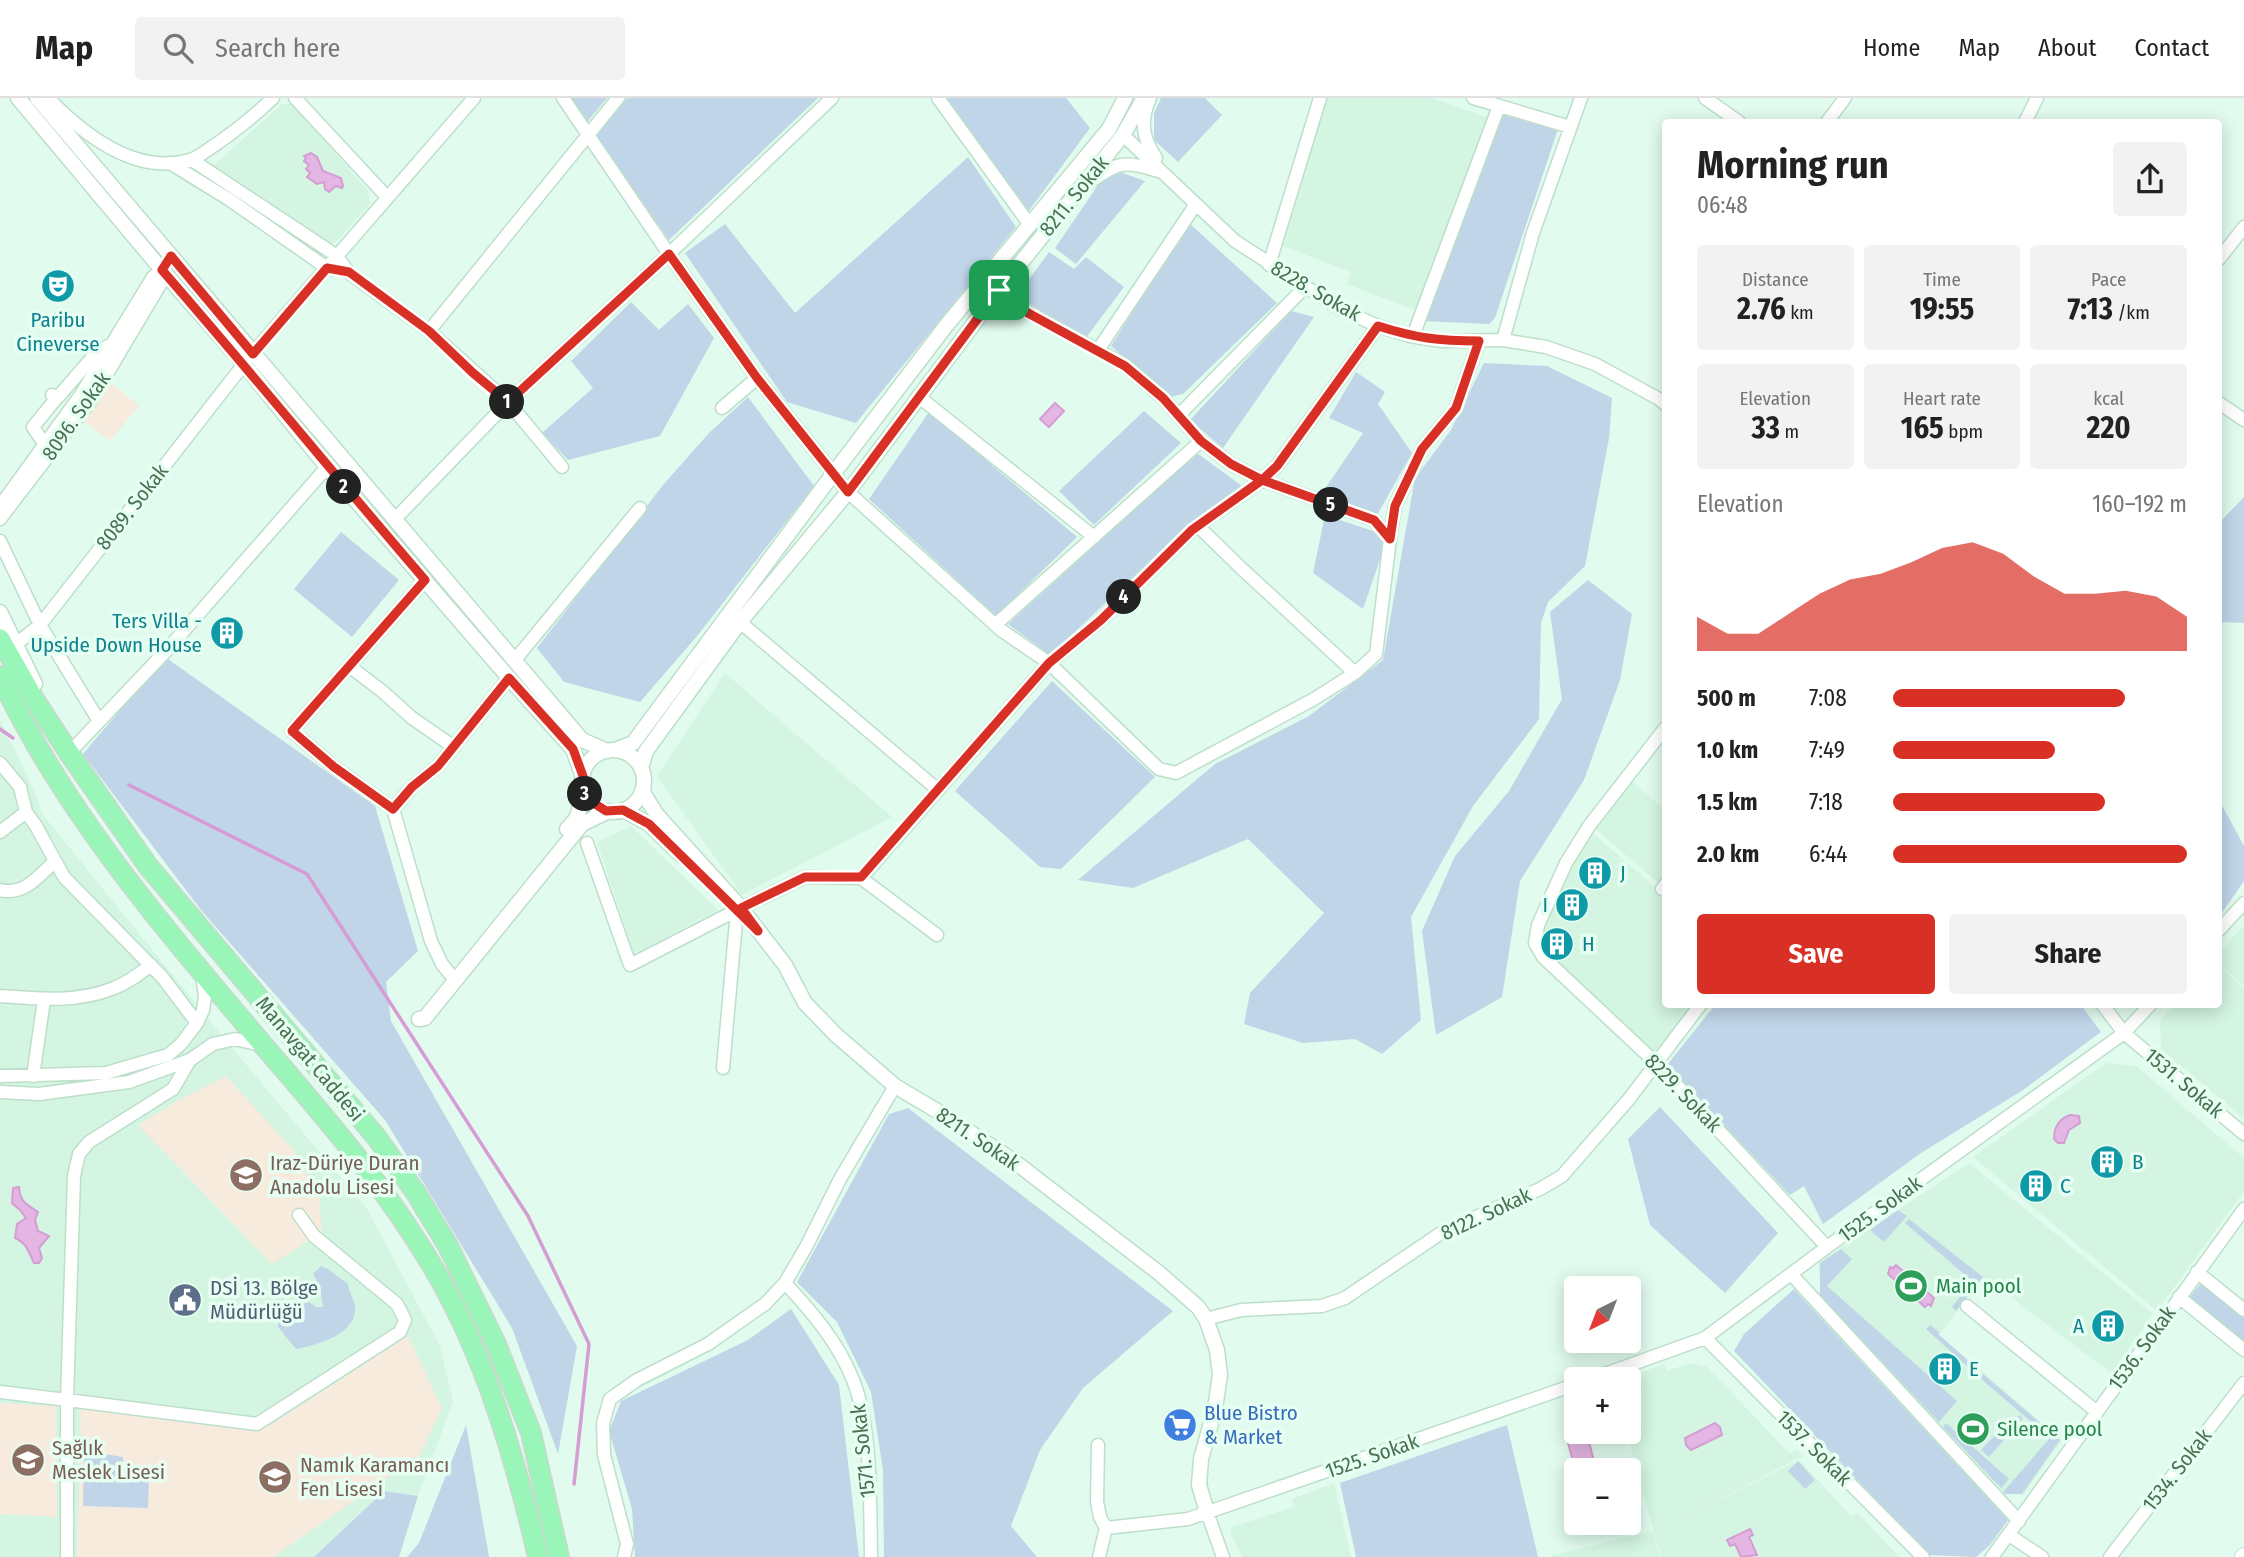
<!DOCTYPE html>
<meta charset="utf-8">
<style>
body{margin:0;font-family:"Fira Sans Condensed",sans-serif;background:#f2f2f2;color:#222;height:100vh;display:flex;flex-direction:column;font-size:26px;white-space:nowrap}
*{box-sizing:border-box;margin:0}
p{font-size:23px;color:#767676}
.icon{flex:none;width:38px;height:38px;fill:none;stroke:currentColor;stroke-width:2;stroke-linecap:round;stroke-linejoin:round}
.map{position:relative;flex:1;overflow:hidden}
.panel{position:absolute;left:1662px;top:21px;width:560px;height:889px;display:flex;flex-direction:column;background:#fff;border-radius:7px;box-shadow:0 4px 18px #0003}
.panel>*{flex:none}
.needle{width:46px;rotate:222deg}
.controls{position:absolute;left:1564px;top:1178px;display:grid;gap:14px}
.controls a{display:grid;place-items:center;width:77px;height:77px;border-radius:7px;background:#fff;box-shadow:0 4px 18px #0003;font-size:35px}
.pin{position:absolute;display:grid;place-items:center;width:60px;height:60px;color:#fff;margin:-30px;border-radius:14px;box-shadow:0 4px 10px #0006}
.km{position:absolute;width:35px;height:35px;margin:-18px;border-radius:50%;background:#222;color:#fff;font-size:19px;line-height:35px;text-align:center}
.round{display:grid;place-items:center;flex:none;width:74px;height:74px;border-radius:7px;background:#f2f2f2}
.summary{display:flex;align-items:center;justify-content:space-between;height:119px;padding:0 35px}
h1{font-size:38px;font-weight:700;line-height:52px}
.stats{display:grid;grid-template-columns:repeat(3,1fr);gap:10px;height:119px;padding:7px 35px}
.stats div{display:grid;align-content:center;border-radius:7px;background:#f2f2f2;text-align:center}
.stats b{font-size:30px;font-weight:700}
.stats small{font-size:19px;font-weight:400}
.stats p{font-size:19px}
.chart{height:196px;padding:14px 35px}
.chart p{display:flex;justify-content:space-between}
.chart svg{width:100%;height:126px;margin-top:7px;fill:#d93025;opacity:.7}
.action{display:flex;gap:14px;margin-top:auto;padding:14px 35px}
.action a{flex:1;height:80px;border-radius:7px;background:#d93025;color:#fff;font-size:28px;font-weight:700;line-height:80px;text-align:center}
.action a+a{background:#f2f2f2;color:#222}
ul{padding:0 35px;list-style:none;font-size:23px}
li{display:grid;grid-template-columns:112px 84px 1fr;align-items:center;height:52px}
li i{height:18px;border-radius:9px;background:#d93025}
header{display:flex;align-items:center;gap:42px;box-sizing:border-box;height:98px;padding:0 35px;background:#fff;border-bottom:2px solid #e0e0e0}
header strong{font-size:33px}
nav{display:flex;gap:38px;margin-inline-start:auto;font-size:24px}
.search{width:490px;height:63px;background:#f2f2f2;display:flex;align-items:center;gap:18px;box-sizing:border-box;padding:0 24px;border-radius:7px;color:#767676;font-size:26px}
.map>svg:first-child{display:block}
.residential{fill:#d3f5e1}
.education{fill:#f7ebde}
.green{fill:#c0d5e8}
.water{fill:#e4b6e3;stroke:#d59dd4;stroke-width:2}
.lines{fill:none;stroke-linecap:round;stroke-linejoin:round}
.stream{stroke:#d59dd4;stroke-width:3.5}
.minor-casing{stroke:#bddfc9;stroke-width:15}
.tertiary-casing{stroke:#bddfc9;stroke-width:17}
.secondary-casing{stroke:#bde6cb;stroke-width:18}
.trunk-casing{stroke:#ccd7cf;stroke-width:22}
.minor{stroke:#fff;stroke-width:12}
.tertiary{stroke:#fff;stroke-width:14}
.secondary{stroke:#fff;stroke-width:16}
.trunk{stroke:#9af6b8;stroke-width:19}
.route-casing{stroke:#fff;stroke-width:14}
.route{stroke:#d93025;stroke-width:9}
.labels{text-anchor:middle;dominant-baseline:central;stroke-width:7;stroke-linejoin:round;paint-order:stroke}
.street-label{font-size:21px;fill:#497152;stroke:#e7fff2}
.culture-label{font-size:21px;fill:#0d838f;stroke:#e7fff2;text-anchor:start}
.education-label{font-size:21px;fill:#785e54;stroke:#e7fff2;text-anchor:start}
.leisure-label{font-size:21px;fill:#27864d;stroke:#e7fff2;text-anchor:start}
.service-label{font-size:21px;fill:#4e5e75;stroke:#e7fff2;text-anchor:start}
.shop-label{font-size:21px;fill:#366cbe;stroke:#e7fff2;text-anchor:start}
</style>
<header>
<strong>Map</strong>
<div class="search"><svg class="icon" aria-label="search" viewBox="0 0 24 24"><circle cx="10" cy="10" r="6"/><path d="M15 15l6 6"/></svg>Search here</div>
<nav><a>Home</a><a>Map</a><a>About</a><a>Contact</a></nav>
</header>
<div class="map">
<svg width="2244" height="1459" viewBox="0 0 2244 1459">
<rect width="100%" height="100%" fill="#e1fbee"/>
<path class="residential" d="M1327,0H1432L1492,21L1420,214L1347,186L1351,174L1283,148Z
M282,6H292L368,93L370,105L336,144L324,146L211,70Z
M725,575L892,719L742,797L657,678Z
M0,622L33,690L43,717L227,944L367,1111L440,1248L453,1304L418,1398L383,1393L314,1459H0Z
M1627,680L1666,712V780L1661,787L1592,728Z
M631,728L718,812L634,856L597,744Z
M1589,732L1666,799V906L1695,907L1655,959L1546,856L1537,842L1540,826Z
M2244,827V888L2219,866V855Z
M2219,868L2244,890V1021L2161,951L2160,922L2174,907L2219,906Z
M2106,965L2136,968L2244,1060V1093L2157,1213L1973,1059Z
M1969,1065L2153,1216L2111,1275L1984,1179L1939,1237L2062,1342L2023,1397L2005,1396L1820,1198L1819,1164Z
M1664,1266L1667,1273L1687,1266H1697L1707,1269L1790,1356L1796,1351L1803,1358L1673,1425L1799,1362L1851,1418L1858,1415L1899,1459H1661L1626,1334H1629V1281H1623Z
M1334,1385L1351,1459H1242L1230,1435L1232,1429L1294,1409L1292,1401Z
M1653,1433L1659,1459H1551L1550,1458Z"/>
<path class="education" d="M109,283L139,308L110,343L84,323Z
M226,978L295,1054L319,1100L322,1134L272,1166L138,1027L179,1002Z
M408,1238L442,1310L420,1357L273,1459H77L81,1309L264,1331Z
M0,1305L56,1308L57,1419L0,1416Z"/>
<path class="green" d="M571,0H607L587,24Z
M627,0H818L669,142L596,38Z
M942,0H1066L1090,30L1028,114Z
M1161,0H1205L1222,17L1178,64L1154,42V15Z
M1503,17L1558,31L1495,220L1489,226L1421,223Z
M968,59L1016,129L856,325L787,304L685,155L725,126L795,215Z
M1117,73L1145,83L1076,166L1055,150L1105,77Z
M1189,125L1277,205L1183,296L1170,299L1111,248Z
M1049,154L1074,171L1086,159L1124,189L1085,241L1017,198Z
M631,204L659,232L688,206L714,240L660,338L568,362L542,335L593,290L571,263Z
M1291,213L1314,219L1223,350L1190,322Z
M1484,265L1547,268L1612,300L1609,340L1585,468L1548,504L1541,525L1539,621L1473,708L1411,819L1421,922L1382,956L1355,941L1303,945L1244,926L1250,895L1324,815L1248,741L1133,790L1078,782L1215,666L1309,618L1383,562L1415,380L1451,332Z
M1356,274L1385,294L1378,306L1412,355L1377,417L1322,395L1363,335L1329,320Z
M748,299L814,388L698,537L640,604L564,584L537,550L663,387L709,335Z
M1144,313L1181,345L1094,427L1059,393Z
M929,314L1077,439L996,518L869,401Z
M1197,355L1242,388L1193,423L1050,557L1008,526Z
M2244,399V525L2219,524V425Z
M1325,417L1373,433L1385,447L1363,511L1313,475Z
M341,434L399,482L352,539L294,491Z
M1588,482L1632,516L1620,582L1584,682L1520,783L1502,899L1436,937L1422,833L1455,758L1509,693L1562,601L1550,514Z
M165,559L375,708L418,853L386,884L391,923L577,1248L558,1356L512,1230L385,1022L201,812L83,656Z
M1052,583L1155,679L1061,771L1040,769L955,693Z
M2219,702L2244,748V783L2219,819Z
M1715,907H2081L2101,934L2023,992L1921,1055L1823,1126L1804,1088L1790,1097L1667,967Z
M1660,1009L1778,1135L1725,1195L1650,1127L1628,1041Z
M908,1010L1173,1213L1083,1290L1040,1352L1011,1428L1037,1459H884L883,1372L871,1294L837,1224L797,1184L889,1016Z
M1898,1112L1907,1118L1884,1144L1870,1132Z
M1909,1121L1983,1179L1956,1213L1952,1209L1972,1183L1905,1125Z
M1841,1151L1852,1161L1827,1188L1957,1303L1939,1324L1820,1198V1165Z
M321,1168L328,1171L348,1186C349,1194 354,1202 355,1208C358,1236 317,1247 296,1251L278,1229V1221L302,1217L300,1207L309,1204L316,1209H323L320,1188L313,1176Z
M2201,1185L2244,1220V1246L2188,1201Z
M1794,1191L2008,1422L1990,1447L1976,1459L1929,1457L1734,1253L1744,1236Z
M791,1211L839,1287L859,1459H635L632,1411L609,1333L621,1303L748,1242Z
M1930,1227L1939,1234L1938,1236L1981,1274L1978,1278L1926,1231Z
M1983,1276L2060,1342L2022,1396H2005L2003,1394L2050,1340L1980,1280Z
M2019,1317L2023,1320L1989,1359L1981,1352L1995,1337L1999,1339Z
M1946,1325L2009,1381L2001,1390L1943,1329Z
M466,1327L489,1459H407L419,1445Z
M1507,1327L1538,1459H1356L1340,1385Z
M84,1353L123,1359V1370L149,1374L148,1410L83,1408Z
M1798,1363L1815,1382L1805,1391L1788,1373Z
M384,1393L418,1398L399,1459H314Z"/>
<path class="water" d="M311,55L317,59L323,73L341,80L343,88L342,90L336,88L329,94L325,91L324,84L317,86L307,79L310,75L306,71L309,67L304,63L306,60L304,58Z
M1055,305L1064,313L1049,329L1040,321Z
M2070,1017L2079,1018L2080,1025L2069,1032L2064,1045H2058L2054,1041C2054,1029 2059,1021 2070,1017Z
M19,1089C20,1104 26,1106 38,1114L35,1122L38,1133L49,1138L39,1150L42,1160L39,1165H34C29,1155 27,1145 15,1140L17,1126L26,1120L20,1112L12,1105L13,1090Z
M1896,1167L1934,1200L1931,1208L1928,1206L1925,1209L1888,1176L1890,1169L1893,1170Z
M1967,1320L1985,1336L1979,1342L1961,1327Z
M1715,1325L1720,1329L1722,1337L1691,1352L1686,1347L1685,1340Z
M1587,1335L1596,1372H1577V1378L1567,1341Z
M1750,1431L1753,1437L1749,1439L1757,1457L1741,1459L1735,1446L1730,1448L1727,1442Z"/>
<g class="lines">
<path class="stream" d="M0,631L13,640
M129,687L307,776L528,1118L589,1246L574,1386"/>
<g class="minor-casing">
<path id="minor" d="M48,0C83,36 136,78 190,62C197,60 203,55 209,51C235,34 251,21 273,0
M295,0L387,99
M563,0L669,156L757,280L848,394L1001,532L1049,565L1159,671L1176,675L1314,601L1355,575L1242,471L1198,428
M938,0L1030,127
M1150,0C1140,23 1142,39 1156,60
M1473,0L1570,29
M1705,0L1739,24
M1827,24L1845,0
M2025,24L2037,0
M1123,37L1235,143L1340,211L1378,228L1410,238L1442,243L1503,242L1546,249L1595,266L1659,301L1666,307
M192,62L337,158L349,175L429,233L508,304L562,369
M170,65L230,102L327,170L333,171
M1089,85C1119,62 1126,63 1162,74
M2219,161L2244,129
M1269,167L1320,0
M999,192L1029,215L1125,267L1163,300L1201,343L1231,366L1262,382L1374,422L1390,441L1376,556L1355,575
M429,233L618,0
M1413,238L1499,8
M1503,242L1533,135L1581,0
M1098,252L1196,106
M252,256L474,0
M918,298L1094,439
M2219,305L2244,322
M722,310L757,280
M1179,317L1305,189
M45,347L33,329L55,302L52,297L58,299L91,261L108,248
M0,408L82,295L153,179L162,172L167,164
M0,421L92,301L161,185L162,172
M394,422L508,304L669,156L832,0
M1390,441L1395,408L1422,351L1456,310L1479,243
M0,443L40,527L99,623
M425,482L292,633L334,669L393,711L431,843L442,866L450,876
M740,524L938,692
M995,527L1201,343
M16,546L40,527L244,266
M514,563L640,410
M349,568L382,593L412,620L454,649
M1666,629L1589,728L1566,765L1538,827L1535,845L1543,859L1657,966L1827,1149
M69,655L167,552L327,369
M0,665L20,689L26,714L0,734
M393,711L412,689L438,668L509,580
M26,714L36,728L64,779L163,880L197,925
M587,745L630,867L737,812
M861,780L937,837
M1662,791L1666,786
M0,792C24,798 39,778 55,763
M741,810L805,779L861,780L1049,565L1101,522L1192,432L1262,382L1277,368L1378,228
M2219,832L2244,805
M0,898C37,901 78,905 114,890C128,885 139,876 151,867
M2102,906L2124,935L2244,1036
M723,970L737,812
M0,978L106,975L168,957L181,946L197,925L203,912L205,899L202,877
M33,978L44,902
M0,994L39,996L129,984L190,962L213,946L235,941L261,947
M2197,1174L2244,1212
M1791,1176L2019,1423
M785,1185C812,1214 838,1244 853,1282C872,1329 870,1407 871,1459
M2179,1199L2244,1252
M1967,1208L2097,1314
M1206,1221L1241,1212L1322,1208L1345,1200L1444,1133L1540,1091L1562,1078L1629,1001L1701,906
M1705,1240L1923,1459
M1591,1281L1705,1240L1827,1149L2124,935L2151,906
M0,1294L67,1302L74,1078L79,1056L89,1044L173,991L190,962
M1098,1347L1097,1404L1100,1419L1106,1430
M1207,1414L1223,1459
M2009,1437L2042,1459
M67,1459V1302L257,1326L400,1234L405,1222L397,1206L314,1138L299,1117
M624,1459L627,1446L604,1357L603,1325L610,1301L637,1282L708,1246L765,1206L785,1185L806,1149L840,1081L895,988
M1099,1459L1106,1430L1188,1421L1577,1286
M1992,1459L2244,1111
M2110,1459L2244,1285"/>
</g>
<g class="tertiary-casing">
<path id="tertiary" d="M18,0L162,172L244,266L327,369L509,580L573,651L583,679
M37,0L582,642L607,653
M0,514L35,586
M615,652L633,645L833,376L945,229L1109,31L1125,0
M582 683a31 31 0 1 1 62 0a31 31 0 1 1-62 0Z
M641,670L646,653L740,524L848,394L999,192L1123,37L1144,0
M642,693L657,717L741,810L785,867L805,905L836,937L895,988L944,1017L1015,1064L1159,1175L1198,1209L1206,1221L1217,1252L1220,1277L1215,1311L1201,1361L1199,1387L1207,1414
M623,712L649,726L682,758
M567,731L576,721L585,695
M419,921L425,920L582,726L609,713"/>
</g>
<g class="secondary-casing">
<path id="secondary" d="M2243,1459L2244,1458"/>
</g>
<g class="trunk-casing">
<path id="trunk" d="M0,541L34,601L69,655L148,768L377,1040L416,1095L448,1148L496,1246L531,1335L559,1459
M0,578C65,716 166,832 264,948C326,1020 385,1088 434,1171C486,1259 515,1360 538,1459"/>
</g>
<use href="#minor" class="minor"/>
<use href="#tertiary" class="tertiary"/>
<use href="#secondary" class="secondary"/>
<use href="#trunk" class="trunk"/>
</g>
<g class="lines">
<g class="route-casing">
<path id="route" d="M999,192L848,394L757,280L669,156L508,304L473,275L429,233L349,174L327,170L253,256L171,158L162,172C251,274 337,380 425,482L292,633L334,669L393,711L412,689L438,668L509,580L573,651L583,678L584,694L589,702L606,713L623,712L649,726L758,833L741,810L805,779H861L1049,565L1101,522L1192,432L1262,382L1277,368L1378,228C1416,240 1438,243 1479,243L1456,310L1422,351L1395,408L1390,441L1374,422L1262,382L1231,366L1201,343L1163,300L1125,268L1028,215L999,192"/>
</g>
<use href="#route" class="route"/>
</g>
<defs>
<g id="theatre-disc" transform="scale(1.75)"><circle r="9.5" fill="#0f9aa8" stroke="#e7fff2"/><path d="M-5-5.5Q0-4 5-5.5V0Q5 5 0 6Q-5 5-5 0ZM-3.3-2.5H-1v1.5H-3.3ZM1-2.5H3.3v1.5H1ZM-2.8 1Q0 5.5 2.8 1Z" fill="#fff"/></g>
<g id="building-disc" transform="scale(1.75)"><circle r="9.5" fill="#0f9aa8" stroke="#e7fff2"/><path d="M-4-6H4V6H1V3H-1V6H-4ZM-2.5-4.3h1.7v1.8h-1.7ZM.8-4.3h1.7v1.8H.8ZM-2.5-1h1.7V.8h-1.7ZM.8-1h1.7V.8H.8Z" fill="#fff"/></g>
<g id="school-disc" transform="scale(1.75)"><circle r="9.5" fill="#8d6e63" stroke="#e7fff2"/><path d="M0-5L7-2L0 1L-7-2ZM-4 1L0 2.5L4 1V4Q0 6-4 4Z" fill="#fff"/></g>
<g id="stadium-disc" transform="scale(1.75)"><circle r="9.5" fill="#2e9e5b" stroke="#e7fff2"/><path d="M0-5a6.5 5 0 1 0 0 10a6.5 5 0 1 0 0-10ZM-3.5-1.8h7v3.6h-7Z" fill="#fff"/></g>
<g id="civic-disc" transform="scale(1.75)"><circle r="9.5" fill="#5c6f8a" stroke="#e7fff2"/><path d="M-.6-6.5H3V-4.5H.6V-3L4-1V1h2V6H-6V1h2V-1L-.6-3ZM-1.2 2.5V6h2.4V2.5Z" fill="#fff"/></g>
<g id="supermarket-disc" transform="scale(1.75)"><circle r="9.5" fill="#3f7fe0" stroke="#e7fff2"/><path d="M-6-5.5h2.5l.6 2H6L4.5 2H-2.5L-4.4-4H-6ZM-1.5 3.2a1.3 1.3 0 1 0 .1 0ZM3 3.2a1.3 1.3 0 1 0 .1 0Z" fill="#fff"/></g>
</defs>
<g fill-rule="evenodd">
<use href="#theatre-disc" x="58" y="188"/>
<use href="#building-disc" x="227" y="535"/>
<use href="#building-disc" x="1595" y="775"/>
<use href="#building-disc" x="1572" y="807"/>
<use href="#building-disc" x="1557" y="846"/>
<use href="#building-disc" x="2107" y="1064"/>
<use href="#school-disc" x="246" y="1077"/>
<use href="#building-disc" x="2036" y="1088"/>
<use href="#stadium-disc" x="1911" y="1188"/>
<use href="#civic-disc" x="185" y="1202"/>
<use href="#building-disc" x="2108" y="1228"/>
<use href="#building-disc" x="1945" y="1271"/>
<use href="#supermarket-disc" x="1180" y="1327"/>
<use href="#stadium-disc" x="1973" y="1331"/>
<use href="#school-disc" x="28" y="1362"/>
<use href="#school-disc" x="275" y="1379"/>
</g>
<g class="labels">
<g class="street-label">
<text transform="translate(1074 98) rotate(-51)">8211. Sokak</text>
<text transform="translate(1316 193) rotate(30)">8228. Sokak</text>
<text transform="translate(76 318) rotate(-55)">8096. Sokak</text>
<text transform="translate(132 409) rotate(-52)">8089. Sokak</text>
<text transform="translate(310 961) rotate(50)">Manavgat Caddesi</text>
<text transform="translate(2184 985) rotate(40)">1531. Sokak</text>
<text transform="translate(1683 995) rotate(46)">8229. Sokak</text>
<text transform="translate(978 1041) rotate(34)">8211. Sokak</text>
<text transform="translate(1880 1111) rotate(-36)">1525. Sokak</text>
<text transform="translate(1486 1116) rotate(-25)">8122. Sokak</text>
<text transform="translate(2142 1250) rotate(-54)">1536. Sokak</text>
<text transform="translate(1814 1350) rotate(45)">1537. Sokak</text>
<text transform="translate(863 1353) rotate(-96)">1571. Sokak</text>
<text transform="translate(1372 1358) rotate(-19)">1525. Sokak</text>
<text transform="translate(2177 1372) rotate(-52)">1534. Sokak</text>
</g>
<g class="culture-label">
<text x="58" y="222" text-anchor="middle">Paribu<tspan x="58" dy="24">Cineverse</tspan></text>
<text x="202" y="523" text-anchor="end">Ters Villa -<tspan x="202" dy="24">Upside Down House</tspan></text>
<text x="1620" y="775">J</text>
<text x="1548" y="807" text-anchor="end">I</text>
<text x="1582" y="846">H</text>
<text x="2132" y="1064">B</text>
<text x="2060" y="1088">C</text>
<text x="2084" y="1228" text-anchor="end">A</text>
<text x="1969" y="1271">E</text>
</g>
<g class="education-label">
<text x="270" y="1065">Iraz-Düriye Duran<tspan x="270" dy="24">Anadolu Lisesi</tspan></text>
<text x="52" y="1350">Sağlık<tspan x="52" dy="24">Meslek Lisesi</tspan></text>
<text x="300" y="1367">Namık Karamancı<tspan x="300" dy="24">Fen Lisesi</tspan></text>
</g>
<g class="leisure-label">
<text x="1936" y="1188">Main pool</text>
<text x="1997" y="1331">Silence pool</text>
</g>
<g class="service-label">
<text x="210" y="1190">DSİ 13. Bölge<tspan x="210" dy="24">Müdürlüğü</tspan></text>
</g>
<g class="shop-label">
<text x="1204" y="1315">Blue Bistro<tspan x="1204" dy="24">&amp; Market</tspan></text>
</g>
</g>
</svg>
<div class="controls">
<a><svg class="needle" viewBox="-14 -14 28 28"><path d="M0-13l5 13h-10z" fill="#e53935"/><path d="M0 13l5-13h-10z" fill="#767676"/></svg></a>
<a>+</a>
<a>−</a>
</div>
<div class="pin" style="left:999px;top:192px;background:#1e9e55"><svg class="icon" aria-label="arrive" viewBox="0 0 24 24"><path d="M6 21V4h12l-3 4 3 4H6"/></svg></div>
<b class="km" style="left:507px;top:304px">1</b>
<b class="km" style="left:344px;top:389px">2</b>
<b class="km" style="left:585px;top:696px">3</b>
<b class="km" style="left:1124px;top:499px">4</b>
<b class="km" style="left:1331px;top:407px">5</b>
<section class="panel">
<div class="summary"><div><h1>Morning run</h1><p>06:48</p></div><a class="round"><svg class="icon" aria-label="share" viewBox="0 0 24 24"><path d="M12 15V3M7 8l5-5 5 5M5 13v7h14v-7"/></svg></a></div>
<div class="stats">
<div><p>Distance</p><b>2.76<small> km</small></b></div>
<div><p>Time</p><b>19:55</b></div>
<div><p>Pace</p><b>7:13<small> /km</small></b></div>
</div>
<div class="stats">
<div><p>Elevation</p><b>33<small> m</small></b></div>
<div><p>Heart rate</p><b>165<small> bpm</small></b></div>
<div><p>kcal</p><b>220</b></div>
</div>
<div class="chart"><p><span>Elevation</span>160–192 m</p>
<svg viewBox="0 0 160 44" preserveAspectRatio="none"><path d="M0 44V32L10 38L20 38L30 31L40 24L50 19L60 17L70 13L80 8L90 6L100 10L110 18L120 24L130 24L140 23L150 25L160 32V44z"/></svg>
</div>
<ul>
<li><b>500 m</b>7:08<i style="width:79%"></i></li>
<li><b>1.0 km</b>7:49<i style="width:55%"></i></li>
<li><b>1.5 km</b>7:18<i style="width:72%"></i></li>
<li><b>2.0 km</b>6:44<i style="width:100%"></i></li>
</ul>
<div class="action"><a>Save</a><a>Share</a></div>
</section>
</div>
